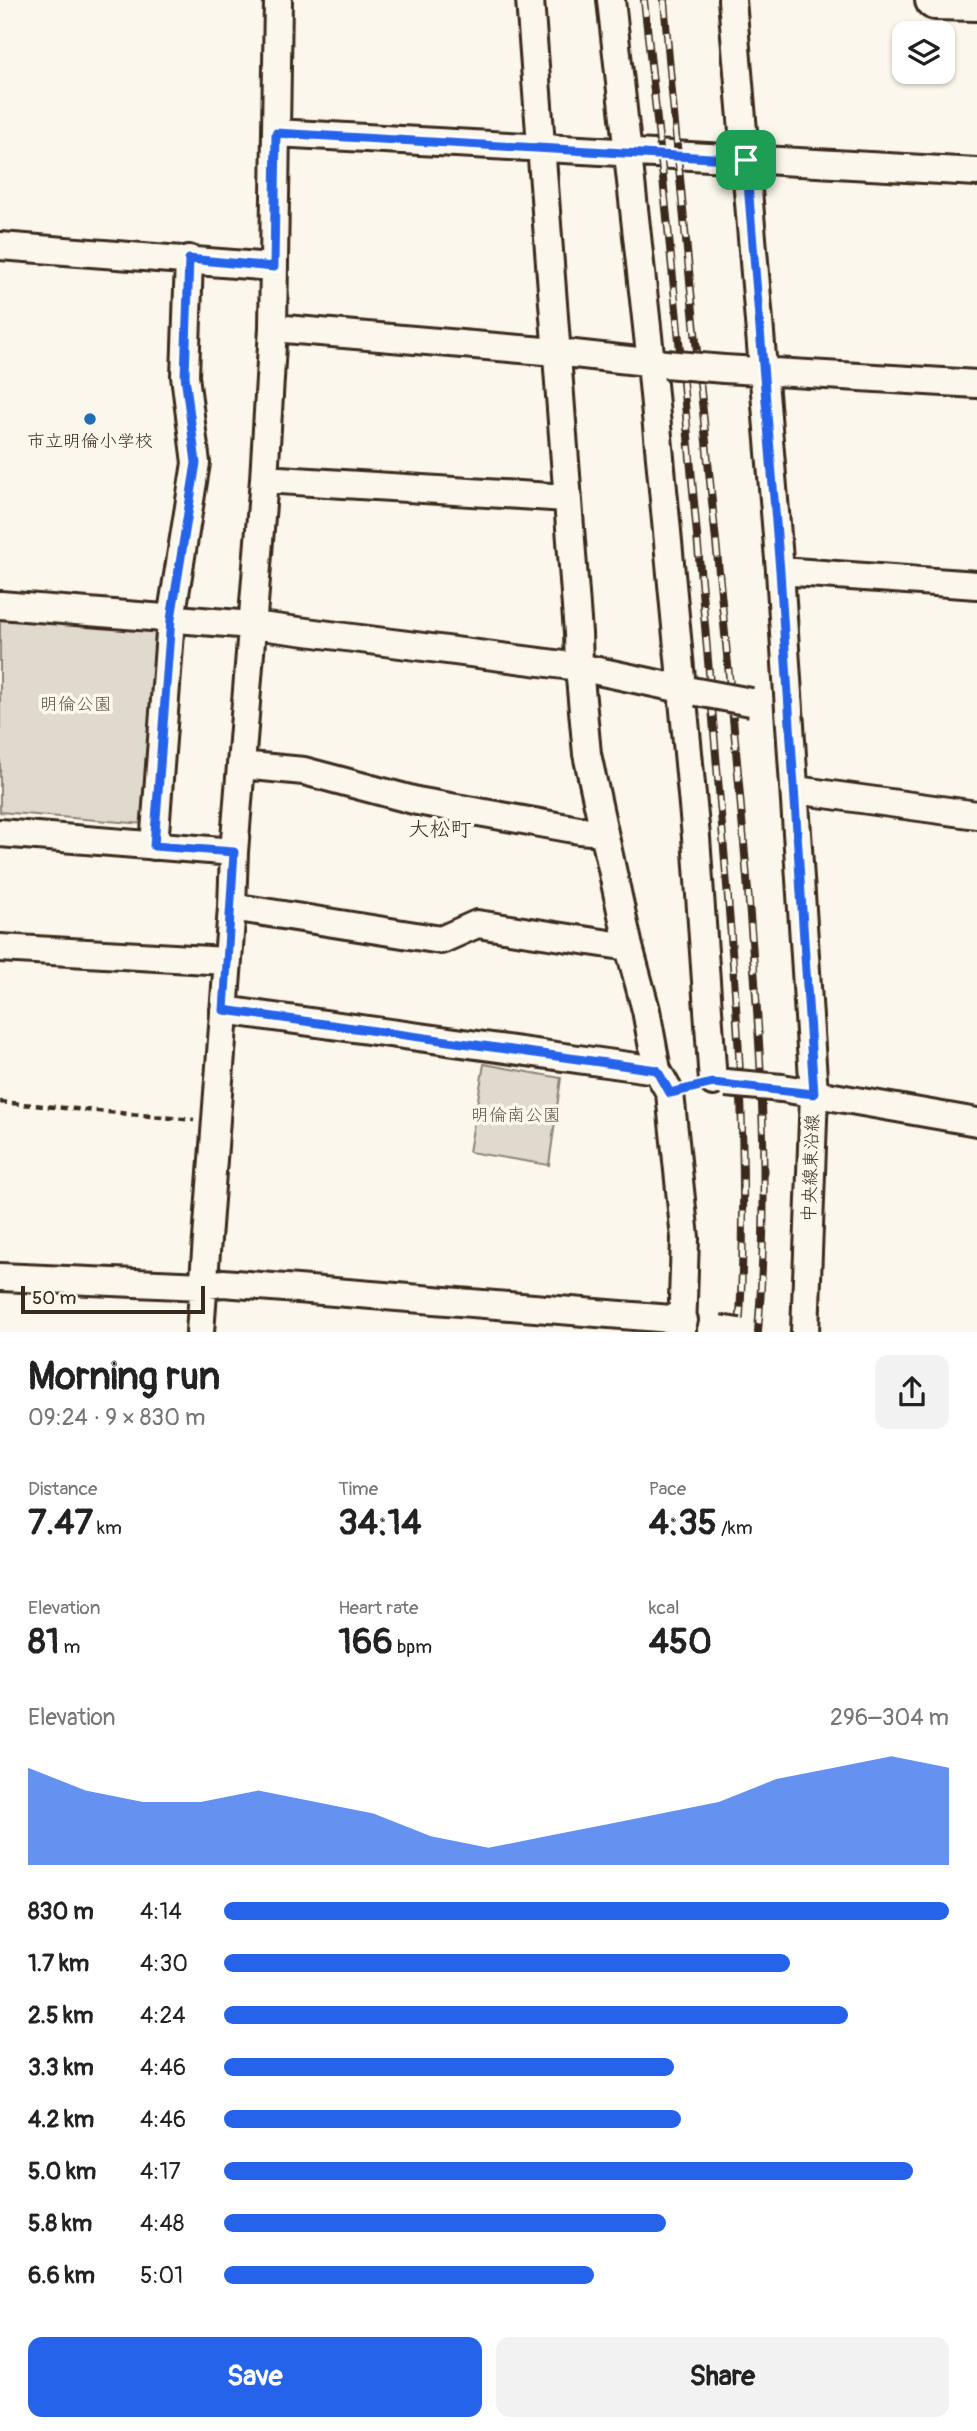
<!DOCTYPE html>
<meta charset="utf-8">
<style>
body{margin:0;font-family:Pangolin,"Klee One",sans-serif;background:#f2f2f2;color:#222;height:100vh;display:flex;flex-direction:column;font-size:26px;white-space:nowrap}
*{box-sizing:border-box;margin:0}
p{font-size:23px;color:#767676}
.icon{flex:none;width:38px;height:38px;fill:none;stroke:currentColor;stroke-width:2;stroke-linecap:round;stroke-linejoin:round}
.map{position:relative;height:1332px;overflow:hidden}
.panel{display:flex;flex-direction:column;background:#fff;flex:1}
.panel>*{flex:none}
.fabs{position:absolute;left:892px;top:21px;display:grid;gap:14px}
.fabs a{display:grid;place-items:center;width:63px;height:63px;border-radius:14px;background:#fff;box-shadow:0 2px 5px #0004;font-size:35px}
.scale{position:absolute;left:21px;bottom:18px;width:184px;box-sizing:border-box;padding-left:7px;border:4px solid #3b2a1e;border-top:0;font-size:19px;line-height:24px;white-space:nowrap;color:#3b2a1e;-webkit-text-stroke:5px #fbf7ec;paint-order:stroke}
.pin{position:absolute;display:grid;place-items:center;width:60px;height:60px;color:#fff;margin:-30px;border-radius:14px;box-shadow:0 4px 10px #0006}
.round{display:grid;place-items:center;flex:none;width:74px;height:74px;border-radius:14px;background:#f2f2f2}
.summary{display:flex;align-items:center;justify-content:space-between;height:119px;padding:0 28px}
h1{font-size:38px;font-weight:700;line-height:52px}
.metrics{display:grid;grid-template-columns:repeat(3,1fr);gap:10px;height:119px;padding:7px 28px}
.metrics div{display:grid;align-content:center}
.metrics b{font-size:35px;font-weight:700}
.metrics small{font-size:19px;font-weight:400}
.metrics p{font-size:19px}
.chart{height:196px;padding:14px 28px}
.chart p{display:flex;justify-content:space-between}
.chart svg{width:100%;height:126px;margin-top:7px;fill:#2563eb;opacity:.7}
.button{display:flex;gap:14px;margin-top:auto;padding:14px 28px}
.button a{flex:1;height:80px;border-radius:14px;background:#2563eb;color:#fff;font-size:28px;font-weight:700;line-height:80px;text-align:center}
.button a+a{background:#f2f2f2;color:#222}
ul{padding:0 28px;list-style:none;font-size:23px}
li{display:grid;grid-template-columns:112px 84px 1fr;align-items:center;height:52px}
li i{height:18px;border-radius:9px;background:#2563eb}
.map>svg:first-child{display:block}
.green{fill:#dfd9ce;stroke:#8d8276;stroke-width:2}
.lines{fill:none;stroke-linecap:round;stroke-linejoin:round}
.street-casing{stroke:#3b2a1e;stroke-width:32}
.secondary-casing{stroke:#3b2a1e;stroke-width:44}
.path{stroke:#3b2a1e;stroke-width:4.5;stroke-dasharray:7 5;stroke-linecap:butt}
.street{stroke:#fbf7ec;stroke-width:26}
.secondary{stroke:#fbf7ec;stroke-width:38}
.rail-casing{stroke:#3b2a1e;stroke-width:8}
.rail{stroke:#fbf7ec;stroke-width:5;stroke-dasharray:16;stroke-linecap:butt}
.street-bridge-casing{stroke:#3b2a1e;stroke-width:32;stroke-linecap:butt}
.street-bridge{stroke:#fbf7ec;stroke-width:26}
.route-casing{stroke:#fff;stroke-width:14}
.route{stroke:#2563eb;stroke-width:9}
.poi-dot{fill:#1f6fb2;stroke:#fbf7ec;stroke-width:2.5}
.labels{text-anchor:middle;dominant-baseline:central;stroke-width:7;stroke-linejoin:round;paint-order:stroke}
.poi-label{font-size:18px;fill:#3b2a1e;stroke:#fbf7ec}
.park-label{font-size:18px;fill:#64564a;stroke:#fbf7ec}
.street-label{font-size:18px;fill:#3b2a1e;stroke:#fbf7ec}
.quarter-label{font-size:21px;fill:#3b2a1e;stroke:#fbf7ec}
</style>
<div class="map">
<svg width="977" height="1332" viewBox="0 0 977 1332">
<rect width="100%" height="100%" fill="#fbf7ec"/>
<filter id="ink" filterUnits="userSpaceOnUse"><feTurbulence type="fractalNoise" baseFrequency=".0143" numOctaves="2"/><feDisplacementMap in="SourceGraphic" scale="14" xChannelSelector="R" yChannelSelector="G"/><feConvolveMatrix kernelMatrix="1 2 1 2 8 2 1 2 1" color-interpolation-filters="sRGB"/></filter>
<g filter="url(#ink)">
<path class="green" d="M0,617L159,629L144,824L0,812Z
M484,1064L561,1078L549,1165L469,1152Z"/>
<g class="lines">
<g class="street-casing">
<path id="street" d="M530,0L578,633L579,667L587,754L629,947L646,1010L657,1070L670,1093L685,1238L682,1332
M611,0L651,363L696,837L713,1082
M732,0L780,571L814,1094L805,1332
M276,133L977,172
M0,246L273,267
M273,328L556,352L665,364
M724,369L977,384
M264,479L567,498
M780,571L977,585
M0,605L252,625L579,667L696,692
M241,765L304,771L417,801L579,830L603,832
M796,790L977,815
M0,833L234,852
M154,846L171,619L196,463L185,376L189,259
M232,907L441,940L477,924L629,947
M0,948L226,961
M224,1010L657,1070
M782,1088L977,1122
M0,1277L203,1286L223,1283L684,1320
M200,1332L232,907L234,852L264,479L273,328L278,0"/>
</g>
<g class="secondary-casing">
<path id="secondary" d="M935,0L977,1"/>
</g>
<path class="path" d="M0,1102L194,1120"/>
<use href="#street" class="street"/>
<use href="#secondary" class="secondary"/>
<g class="rail-casing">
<path id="rail" d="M644,0C672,251 695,504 716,755C732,947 752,1140 739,1332
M664,0C686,266 717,530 740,796C755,974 773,1153 758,1332"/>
</g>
<use href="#rail" class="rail"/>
<g class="street-bridge-casing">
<path id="street-bridge" d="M665,364L724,369
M697,692L751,702
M726,1083L782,1088
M719,1329L739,1332"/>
</g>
<use href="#street-bridge" class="street-bridge"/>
</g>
</g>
<g class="lines" filter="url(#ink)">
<g class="route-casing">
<path id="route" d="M276,133L746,160L780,571L814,1094L713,1083L670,1093L657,1070L224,1010L234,852L154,846L171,619L196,463L185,376L189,259L274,267Z"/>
</g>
<use href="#route" class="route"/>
</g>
<circle class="poi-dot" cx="90" cy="419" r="7"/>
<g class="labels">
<g class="poi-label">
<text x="90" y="441">市立明倫小学校</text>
</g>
<g class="park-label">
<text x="76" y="704">明倫公園</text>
<text x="516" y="1115">明倫南公園</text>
</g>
<g class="street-label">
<text transform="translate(811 1168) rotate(-88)">中央線東沿線</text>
</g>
<g class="quarter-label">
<text x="440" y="829">大松町</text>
</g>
</g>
</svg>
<div class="fabs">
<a><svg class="icon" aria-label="layers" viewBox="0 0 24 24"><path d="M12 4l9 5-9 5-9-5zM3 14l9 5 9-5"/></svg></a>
</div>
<div class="scale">50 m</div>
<div class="pin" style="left:746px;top:160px;background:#1e9e55"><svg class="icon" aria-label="arrive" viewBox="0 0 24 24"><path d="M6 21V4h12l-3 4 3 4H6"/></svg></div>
</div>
<section class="panel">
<div class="summary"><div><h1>Morning run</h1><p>09:24 · 9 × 830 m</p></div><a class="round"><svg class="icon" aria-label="share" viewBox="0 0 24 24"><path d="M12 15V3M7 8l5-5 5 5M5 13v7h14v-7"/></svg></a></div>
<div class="metrics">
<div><p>Distance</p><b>7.47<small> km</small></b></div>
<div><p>Time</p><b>34:14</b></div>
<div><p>Pace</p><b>4:35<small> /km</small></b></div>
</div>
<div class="metrics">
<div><p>Elevation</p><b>81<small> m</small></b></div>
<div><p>Heart rate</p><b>166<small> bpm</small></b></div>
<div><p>kcal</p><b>450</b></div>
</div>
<div class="chart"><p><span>Elevation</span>296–304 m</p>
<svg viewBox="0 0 160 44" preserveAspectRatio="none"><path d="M0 44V10L10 18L20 22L30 22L40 18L50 22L60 26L70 34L80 38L90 34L100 30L110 26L120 22L130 14L140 10L150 6L160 10V44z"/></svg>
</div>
<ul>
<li><b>830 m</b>4:14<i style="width:100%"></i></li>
<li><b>1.7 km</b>4:30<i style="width:78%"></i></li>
<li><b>2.5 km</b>4:24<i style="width:86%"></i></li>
<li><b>3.3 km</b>4:46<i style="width:62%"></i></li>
<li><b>4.2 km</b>4:46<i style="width:63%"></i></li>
<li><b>5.0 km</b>4:17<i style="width:95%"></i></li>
<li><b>5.8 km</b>4:48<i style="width:61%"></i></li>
<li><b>6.6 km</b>5:01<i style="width:51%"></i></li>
</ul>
<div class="button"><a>Save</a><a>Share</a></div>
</section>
